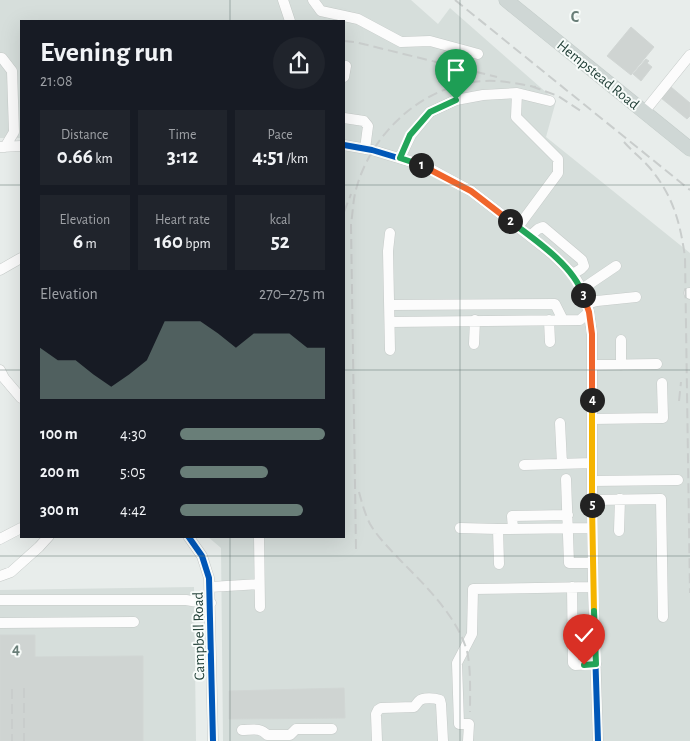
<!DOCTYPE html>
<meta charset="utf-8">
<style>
body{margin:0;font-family:"Alegreya Sans",sans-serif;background:#20242c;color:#f1f3f6;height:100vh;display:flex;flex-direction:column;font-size:19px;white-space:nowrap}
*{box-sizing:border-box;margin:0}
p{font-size:16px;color:#9ea1a6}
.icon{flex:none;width:28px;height:28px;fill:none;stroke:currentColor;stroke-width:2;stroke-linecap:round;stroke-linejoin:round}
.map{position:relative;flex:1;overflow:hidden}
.side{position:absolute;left:20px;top:20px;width:325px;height:518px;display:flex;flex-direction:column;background:#171b24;border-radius:0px;box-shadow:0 5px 20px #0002}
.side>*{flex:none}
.pin{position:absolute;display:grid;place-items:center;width:42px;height:42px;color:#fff;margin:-51px -21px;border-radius:50% 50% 50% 0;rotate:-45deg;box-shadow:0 0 5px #0007}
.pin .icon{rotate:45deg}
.km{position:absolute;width:25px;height:25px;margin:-12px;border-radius:50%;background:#222;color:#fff;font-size:14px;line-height:25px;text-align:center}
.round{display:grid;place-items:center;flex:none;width:52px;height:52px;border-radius:26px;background:#20242c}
.headline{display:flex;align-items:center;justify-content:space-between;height:85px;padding:0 20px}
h1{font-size:28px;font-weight:700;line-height:38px}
.stats{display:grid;grid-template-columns:repeat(3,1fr);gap:8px;height:85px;padding:5px 20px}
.stats div{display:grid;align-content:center;border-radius:0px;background:#20242c;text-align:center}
.stats b{font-size:21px;font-weight:700}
.stats small{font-size:14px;font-weight:400}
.stats p{font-size:14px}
.chart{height:140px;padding:10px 20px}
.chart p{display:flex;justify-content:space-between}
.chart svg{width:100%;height:90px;margin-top:5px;fill:#697e78;opacity:.7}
ul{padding:0 20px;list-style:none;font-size:16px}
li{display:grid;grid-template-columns:80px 60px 1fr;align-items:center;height:38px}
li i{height:12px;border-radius:6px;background:#697e78}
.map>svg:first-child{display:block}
.built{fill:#d6dedb}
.building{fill:#cfd4d2;stroke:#d1d6d4}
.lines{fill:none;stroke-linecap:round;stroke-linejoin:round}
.minor-casing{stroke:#c5cac8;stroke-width:11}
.major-casing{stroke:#c3ccc9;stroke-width:15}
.minor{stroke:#fcfcfc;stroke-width:10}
.major{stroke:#cfd7d5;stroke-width:14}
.rail{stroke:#c9cdcc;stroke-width:2;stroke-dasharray:10 5;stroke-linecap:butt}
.cycleway-casing{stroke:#f7fbf9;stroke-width:9}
.cycleway{stroke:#0057b8;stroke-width:6}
.split-1-casing{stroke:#fff;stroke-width:10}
.split-2-casing{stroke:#fff;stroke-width:10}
.split-3-casing{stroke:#fff;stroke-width:10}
.split-4-casing{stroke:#fff;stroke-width:10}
.split-5-casing{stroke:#fff;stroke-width:10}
.split-6-casing{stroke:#fff;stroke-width:10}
.split-7-casing{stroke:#fff;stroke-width:10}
.split-1{stroke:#22a559;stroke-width:6}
.split-2{stroke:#f0652b;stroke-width:6}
.split-3{stroke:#22a559;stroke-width:6}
.split-4{stroke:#f0652b;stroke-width:6}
.split-5{stroke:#f5b400;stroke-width:6}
.split-6{stroke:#f5b400;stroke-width:6}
.split-7{stroke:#22a559;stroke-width:6}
.grid{fill:none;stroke:#697e78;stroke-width:1;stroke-opacity:0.55}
.labels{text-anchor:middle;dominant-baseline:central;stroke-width:4;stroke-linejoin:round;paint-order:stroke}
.street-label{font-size:15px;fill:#24423a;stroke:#f7fbf9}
.grid-label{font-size:16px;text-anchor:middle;font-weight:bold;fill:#697e78;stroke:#f7fbf9;stroke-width:4;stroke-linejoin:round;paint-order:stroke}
</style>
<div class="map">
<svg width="690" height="741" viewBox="0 0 690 741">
<rect width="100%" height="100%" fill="#e8edeb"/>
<path class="built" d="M0,0H411L438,24L450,8L556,101L546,137L690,253V741H223L221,548L207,536H344V21H21V138H0Z
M194,587L196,741H0V590Z"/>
<path class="building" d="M631,27L654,47L631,75L607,56Z
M646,59L649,61L647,63L652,67L641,81L633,74Z
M671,87L690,103V116L687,119L661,98Z
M0,635H35V657L143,656V741H0Z
M344,688L345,718L229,719V691Z"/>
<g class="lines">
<g class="minor-casing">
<path id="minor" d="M283,0L290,21
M313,0L321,11L358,19L401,42L430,41L478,54
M0,58H2L12,71L14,132L5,147
M344,77L346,66
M517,93L516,117L558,159V173L518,227
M644,112L690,55
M344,118L364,121L368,126L365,149
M344,145L372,150L425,166L471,191L518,227L551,253L573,274L582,289L589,312L592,334V481L593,587L598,741
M0,147L21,146
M400,158L411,135L430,112L456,100L483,95L517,93L550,101
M390,233L388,251L390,350
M530,236L538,229L543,227L582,260L584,266L581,269L573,274
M0,270L21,258
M582,289L616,266
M689,293L690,294
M586,304L597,301L636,297
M389,305L555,304L563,320
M549,320L550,342
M390,322L580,320L589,312
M621,340V365
M474,344L475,320
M592,365L657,364
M0,370L4,378L21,398
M592,419L663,418L662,383
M560,423L562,464
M524,465L592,463
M566,479L569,563H593
M592,481L678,480
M592,500L661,499L663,617
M460,528L498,529L592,528
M498,529L499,564
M513,529L512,516L568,515
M619,531L620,499
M188,536L202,556L209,578L213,741
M259,536L260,607
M0,539L21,528
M0,576L11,572L39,547L49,536
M210,587L259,584
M572,587L573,663L575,665L596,664
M0,600H186L204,603H211
M0,623L134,622
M242,730C251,730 261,727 267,735H290L296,729H332
M377,741L376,714L378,710L381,708L414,707C416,705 417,703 419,701C423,697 435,698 440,700L441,704L443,741
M468,741L469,724H459L457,663L472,634L473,589L593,587"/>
</g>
<g class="major-casing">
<path id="major" d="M506,0L690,149"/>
</g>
<use href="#minor" class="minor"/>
<use href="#major" class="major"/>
<path class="rail" d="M455,0L690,190
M344,41L355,42L497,77
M531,86L558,96L584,113
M624,142C632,151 641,158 649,167C673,195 680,222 685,257L690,593
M344,212L351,194
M679,401L681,382
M359,492C362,503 365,514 370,524C379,539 391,550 402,562C427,587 457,617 467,651C471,667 470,695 470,712
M356,549L351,224C353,212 353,198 357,186C373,131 425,84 484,81C502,80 519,84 536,87
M24,688V741
M12,689V741"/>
<g class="cycleway-casing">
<path id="cycleway" d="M344,145L372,150L425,166L471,191L518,227L551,253L573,274L582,289L589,312L592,334V481L593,587L598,741
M188,536L202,556L209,578L213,741"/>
</g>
<use href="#cycleway" class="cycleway"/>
</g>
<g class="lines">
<g class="split-1-casing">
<path id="split-1" d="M421,165L400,158L410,135L430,112L456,100"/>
</g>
<g class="split-2-casing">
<path id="split-2" d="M421,165L471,191L510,221"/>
</g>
<g class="split-3-casing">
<path id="split-3" d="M510,221C534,239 574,266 583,295"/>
</g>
<g class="split-4-casing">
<path id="split-4" d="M583,295L589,312L592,334V400"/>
</g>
<g class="split-5-casing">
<path id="split-5" d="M592,400V505"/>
</g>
<g class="split-6-casing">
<path id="split-6" d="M592,505L594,611"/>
</g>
<g class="split-7-casing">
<path id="split-7" d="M584,665L596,664L594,611"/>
</g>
<use href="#split-1" class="split-1"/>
<use href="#split-2" class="split-2"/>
<use href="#split-3" class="split-3"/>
<use href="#split-4" class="split-4"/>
<use href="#split-5" class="split-5"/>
<use href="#split-6" class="split-6"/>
<use href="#split-7" class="split-7"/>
</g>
<path class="grid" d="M230,0V21M460,0V741M0,185H21M344,185H690M0,370H21M344,370H690M230,536V741M0,556H690"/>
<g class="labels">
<g class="street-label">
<text transform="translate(598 75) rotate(39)">Hempstead Road</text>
<text transform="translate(199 636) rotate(-91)">Campbell Road</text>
</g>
</g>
<g class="grid-label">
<text x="575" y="22">C</text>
<text x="16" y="654">4</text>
</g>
</svg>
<div class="pin" style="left:456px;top:100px;background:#1e9e55"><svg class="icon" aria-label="arrive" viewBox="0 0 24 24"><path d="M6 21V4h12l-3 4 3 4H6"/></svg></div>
<div class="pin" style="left:584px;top:665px;background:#d93025"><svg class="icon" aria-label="check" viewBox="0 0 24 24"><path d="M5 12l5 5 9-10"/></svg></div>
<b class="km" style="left:421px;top:165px">1</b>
<b class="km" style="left:510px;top:221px">2</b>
<b class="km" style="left:583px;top:295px">3</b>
<b class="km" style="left:592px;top:400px">4</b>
<b class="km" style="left:592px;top:505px">5</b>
<section class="side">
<div class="headline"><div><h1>Evening run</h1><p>21:08</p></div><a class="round"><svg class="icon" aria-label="share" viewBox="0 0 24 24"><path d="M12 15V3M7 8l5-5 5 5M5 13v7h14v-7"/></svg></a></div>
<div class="stats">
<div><p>Distance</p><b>0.66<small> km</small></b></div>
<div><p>Time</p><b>3:12</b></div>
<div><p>Pace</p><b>4:51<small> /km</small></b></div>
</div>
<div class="stats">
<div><p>Elevation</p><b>6<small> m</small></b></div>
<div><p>Heart rate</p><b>160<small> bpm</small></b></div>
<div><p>kcal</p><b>52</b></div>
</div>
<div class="chart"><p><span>Elevation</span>270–275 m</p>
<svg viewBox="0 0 160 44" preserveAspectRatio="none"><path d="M0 44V19L10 25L20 25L30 32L40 38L50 32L60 25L70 6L80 6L90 6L100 12L110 19L120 12L130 12L140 12L150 19L160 19V44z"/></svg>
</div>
<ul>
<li><b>100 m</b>4:30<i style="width:100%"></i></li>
<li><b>200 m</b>5:05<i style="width:61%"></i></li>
<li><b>300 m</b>4:42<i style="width:85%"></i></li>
</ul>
</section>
</div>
